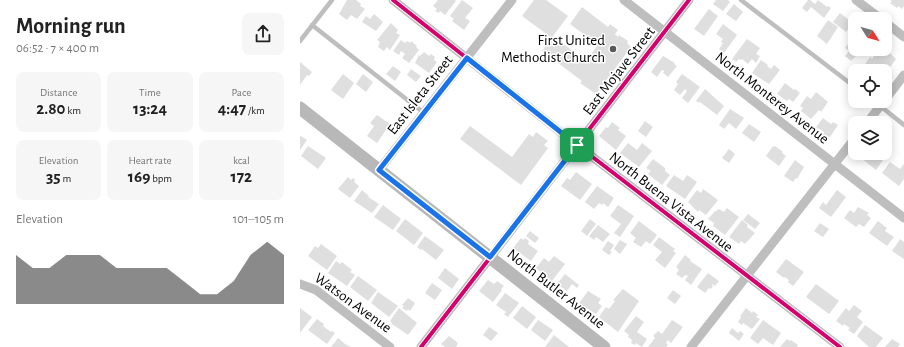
<!DOCTYPE html>
<meta charset="utf-8">
<style>
body{margin:0;font-family:"Alegreya Sans",sans-serif;background:#f6f6f6;color:#222;height:100vh;display:flex;flex-direction:column;font-size:15px;white-space:nowrap}
*{box-sizing:border-box;margin:0}
p{font-size:13px;color:#767676}
.icon{flex:none;width:22px;height:22px;fill:none;stroke:currentColor;stroke-width:2;stroke-linecap:round;stroke-linejoin:round}
.map{position:relative;flex:1;overflow:hidden}
.side{display:flex;flex-direction:column;background:#fff;width:300px}
.side>*{flex:none}
.needle{width:26px;rotate:127deg}
.fabs{position:absolute;left:548px;top:12px;display:grid;gap:8px}
.fabs a{display:grid;place-items:center;width:44px;height:44px;border-radius:8px;background:#fff;box-shadow:0 2px 10px #0003;font-size:20px}
.pin{position:absolute;display:grid;place-items:center;width:34px;height:34px;color:#fff;margin:-17px;border-radius:8px;box-shadow:0 2px 6px #0006}
.round{display:grid;place-items:center;flex:none;width:42px;height:42px;border-radius:8px;background:#f6f6f6}
.summary{display:flex;align-items:center;justify-content:space-between;height:68px;padding:0 16px}
h1{font-size:22px;font-weight:700;line-height:30px}
.stats{display:grid;grid-template-columns:repeat(3,1fr);gap:6px;height:68px;padding:4px 16px}
.stats div{display:grid;align-content:center;border-radius:8px;background:#f6f6f6;text-align:center}
.stats b{font-size:17px;font-weight:700}
.stats small{font-size:11px;font-weight:400}
.stats p{font-size:11px}
.chart{height:112px;padding:8px 16px}
.chart p{display:flex;justify-content:space-between}
.chart svg{width:100%;height:72px;margin-top:4px;fill:#595959;opacity:.7}
main{display:flex;flex:1;min-height:0}
.map>svg:first-child{display:block}
.building{fill:#dfdfdf}
.lines{fill:none;stroke-linecap:round;stroke-linejoin:round}
.service{stroke:#bebebe;stroke-width:4.5}
.minor{stroke:#bebebe;stroke-width:9}
.secondary{stroke:#b8b8b8;stroke-width:13}
.cycleway-casing{stroke:#fff;stroke-width:6}
.cycleway{stroke:#d6006c;stroke-width:4}
.route-casing{stroke:#fff;stroke-width:8}
.route{stroke:#1a73e8;stroke-width:5}
.poi-dot{fill:#595959;stroke:#fff;stroke-width:1.5}
.labels{text-anchor:middle;dominant-baseline:central;stroke-width:3;stroke-linejoin:round;paint-order:stroke}
.poi-label{font-size:15px;fill:#000;stroke:#fff;text-anchor:end}
.street-label{font-size:15px;fill:#000;stroke:#fff}
</style>
<main>
<section class="side">
<div class="summary"><div><h1>Morning run</h1><p>06:52 · 7 × 400 m</p></div><a class="round"><svg class="icon" aria-label="share" viewBox="0 0 24 24"><path d="M12 15V3M7 8l5-5 5 5M5 13v7h14v-7"/></svg></a></div>
<div class="stats">
<div><p>Distance</p><b>2.80<small> km</small></b></div>
<div><p>Time</p><b>13:24</b></div>
<div><p>Pace</p><b>4:47<small> /km</small></b></div>
</div>
<div class="stats">
<div><p>Elevation</p><b>35<small> m</small></b></div>
<div><p>Heart rate</p><b>169<small> bpm</small></b></div>
<div><p>kcal</p><b>172</b></div>
</div>
<div class="chart"><p><span>Elevation</span>101–105 m</p>
<svg viewBox="0 0 160 44" preserveAspectRatio="none"><path d="M0 44V14L10 22L20 22L30 14L40 14L50 14L60 22L70 22L80 22L90 22L100 30L110 38L120 38L130 30L140 14L150 6L160 14V44z"/></svg>
</div>
</section>
<div class="map">
<svg width="604" height="347" viewBox="0 0 604 347">
<rect width="100%" height="100%" fill="#fff"/>
<path class="building" d="M47,0H56L61,4L60,6L65,9L57,19L51,15L47,20L39,14Z
M138,0H155L156,1L145,15L140,11L139,13L135,11L137,9L133,6Z
M162,0L173,8L165,18L170,21L164,30L152,21L154,19L150,16Z
M234,0H246L268,16L253,36L286,61L298,45L270,24L282,7L308,27L310,24L318,30L315,34L318,37L319,35L328,41L327,43L331,47L296,94L280,83L282,81L242,51L252,38L222,16Z
M416,0H428L430,2L423,11L413,4Z
M508,0H510L515,4L518,0L527,7L528,6L531,8L524,18L511,7L507,12L502,8Z
M590,0H604V6L602,9L598,6L597,8L590,3L592,1Z
M434,4L443,12L436,21L426,14Z
M409,9L418,16L404,36L394,29Z
M540,13L553,23L546,32L533,22Z
M74,14L83,22L76,31L62,22L66,16L70,19Z
M528,20L538,27L527,44L517,36Z
M91,23L98,30L96,33L100,35L90,50L87,47L84,51L78,47L80,42L77,40Z
M423,24L437,35L424,53L419,49L423,43L421,42L423,39L416,34Z
M555,35V49H569L563,56L559,53L551,61L545,56L549,51L545,48Z
M447,39L460,48L456,54L460,56L456,63L452,59L448,64L442,59L441,60L439,59L436,62L432,59Z
M101,40L105,43L107,41L110,43L111,41L117,46L116,47L119,50L109,63L102,58L105,54L101,51L99,55L93,51Z
M579,49H583L589,53V52L596,59L586,73L575,66L573,69L565,64L570,57L572,59Z
M124,52L129,56L131,54L135,57L134,60L137,62L129,73L115,63L119,55L120,56Z
M363,56L375,63L374,64L377,66L368,77L363,73L364,71L362,70L357,77L351,72Z
M461,60L468,65L467,66L471,69L474,65L480,70L469,84L452,73Z
M0,62L12,72L9,76L7,75L0,85Z
M93,66L101,72L95,81L86,74Z
M111,69L121,76L116,82L107,75Z
M43,74L54,83L43,99L31,90Z
M63,74L73,82L66,92L56,84Z
M382,74L400,87L388,103L382,98L387,91L385,89L380,95L374,90L378,84L376,82Z
M485,83L494,90L495,89L500,93L493,102L489,99L487,101L477,94Z
M405,89L424,106L417,115L400,102L399,103L396,101Z
M516,92L528,102L521,112L519,110L511,119L501,111L503,108L500,106L507,96L511,99Z
M430,109L444,118L436,129L429,123L424,129L419,125Z
M77,115L90,124L77,143L67,136L74,126L70,123Z
M523,118L531,124L533,122L538,125L530,137L523,134L524,132L516,127Z
M345,121L353,127L346,137L338,131Z
M312,122L320,128L318,130L326,136L316,150L299,136L306,127L308,128Z
M449,124L461,132L454,142L442,133Z
M170,126L212,157L229,134L233,137L236,132L248,141L244,145L248,148L221,185L160,139Z
M1,136L7,140L0,150V137Z
M328,143L337,150L342,143L352,151L339,167L320,153Z
M8,146L26,158L18,169L1,156Z
M473,146L474,147L475,146L483,152L482,153L486,156L479,166L466,156Z
M429,149L435,154L429,163L422,158Z
M564,153H576L575,154L583,160L576,170L561,158Z
M353,159L365,168V171L370,175L362,185L348,174L351,171L346,168Z
M495,160L504,167L497,179L496,178L493,182L484,176Z
M590,162L600,169L604,164V179L599,186L582,173Z
M276,172L292,184L280,200L261,186L267,178L270,180Z
M374,175L383,181L387,175L397,182L385,199L366,186Z
M48,177L51,180L53,178L55,180L54,182L59,186L50,198L38,189Z
M297,186L314,198L308,207L303,203L302,205L299,203L294,209L285,202Z
M403,189L418,200L406,215L399,210L398,212L388,202L397,190L401,193Z
M62,190L69,196L68,197L79,204L72,213L54,201Z
M537,190L546,197L531,217L519,208L523,202L526,205Z
M83,205L101,219L93,230L74,217Z
M318,205L334,216L320,237L314,233L321,224L310,216Z
M558,207L569,213L567,215L571,218L564,227L559,224L556,227L544,218L550,210L554,213Z
M427,208L439,217L425,235L413,226L414,223L408,219L415,211H416L419,209L424,212Z
M448,214L460,223L455,229L443,220Z
M105,219L123,233L114,245L96,231Z
M290,219L296,224L287,236L281,231Z
M442,220L448,225L447,227L455,233L445,244L441,241L439,244L429,237Z
M339,221L357,235L350,244L346,241L341,247L333,242L336,238L330,233Z
M578,221L587,228L585,231L594,237L587,246L569,233Z
M520,223L529,229L523,237L514,231Z
M298,225L310,234L303,242L296,237L294,240L289,236Z
M230,231L239,238L235,243L226,236Z
M125,236L144,250L136,260L122,249L121,250L117,247Z
M359,237L375,249L373,251L376,253L365,268L355,260L362,252L353,245Z
M221,238L223,240L225,238L229,241L228,244L238,251L231,261L214,249V247Z
M600,239L604,242V259L592,251Z
M320,240L327,244L320,254L314,249Z
M308,241L314,245L310,251L312,252L309,255L302,250Z
M21,244L37,256L27,270L8,256L15,246L18,248Z
M385,255L391,260L390,261L402,269L391,285L385,280L388,276L385,275L382,278L376,274L379,270L376,267Z
M254,256L265,264L252,281L236,268L244,258L249,262Z
M486,259L504,272L493,286L488,282L489,280L485,277L484,278L476,272Z
M36,261L40,264L42,262L52,270L50,272L55,275L47,286L28,273Z
M145,268L159,279L152,289L138,278Z
M408,273L419,281L415,286L412,284V285L413,286L411,289L409,288L405,293L397,287Z
M265,274L279,285L277,288L272,284L267,291L257,284Z
M58,276L77,290L68,301L50,287Z
M188,280L194,284L197,281L204,286L201,289L202,290L193,302L179,291Z
M132,283L142,290L135,300L125,293Z
M516,284L539,301L529,314L506,297Z
M323,289L339,301L318,332L299,317L306,307L309,309L315,301L313,300Z
M373,290L381,296L375,304L367,298Z
M288,291L301,299L298,303L302,306L296,314L279,303Z
M78,292L98,306L89,317L71,303Z
M205,293L219,303L208,317L204,314L206,312L196,305Z
M108,298L115,303L110,311L108,309L107,311L102,308L104,306L102,305Z
M554,305L562,311L557,317L563,322L554,334L548,330L550,328L544,324L543,326L536,321L546,308L549,311Z
M222,306L236,317L227,329L213,318Z
M0,308L12,317L0,333Z
M99,308L117,323L108,335L92,324V323L90,321Z
M446,308L452,313L453,311L458,315L456,317L460,319L452,329L443,323L442,325L438,322L441,317L440,316Z
M336,316L344,322L337,332L347,339L342,347L336,343L335,345L331,343L332,340L328,337L329,335L324,331Z
M17,319L24,324L23,326L31,332L32,331L35,333L27,344L8,330Z
M238,320L253,330L245,341L231,330Z
M372,320L383,327L371,343L368,340L366,343L368,345L366,347H348L355,338L353,336L358,331L362,334Z
M463,320L481,333L473,345L463,338L458,344L450,338Z
M565,325L583,338L576,347H569L557,336Z
M189,327L198,333L191,341L183,335Z
M432,328L438,333L440,331L444,334L439,341L429,333Z
M254,335L269,347H245Z
M149,336L158,343L156,347H145L141,344Z
M38,338L45,344L51,347H31Z
M487,339L490,341L491,340L498,345L497,347H480Z
M592,339L600,344L598,347H585Z"/>
<g class="lines">
<path class="service" d="M441,0L555,87
M12,25L124,113
M0,41L32,0
M574,101L604,125"/>
<path class="minor" d="M93,0L277,145L540,347
M324,0L604,218
M556,0L581,19
M585,22L604,37
M585,100L604,75
M567,123L584,101
M79,170L212,0
M0,284L16,290L90,347
M121,347L389,0
M391,347L555,138"/>
<path class="secondary" d="M0,108L304,347"/>
<g class="cycleway-casing">
<path id="cycleway" d="M93,0L277,145L540,347
M121,347L389,0"/>
</g>
<use href="#cycleway" class="cycleway"/>
</g>
<g class="lines">
<g class="route-casing">
<path id="route" d="M167,58L277,145L190,257L79,170Z"/>
</g>
<use href="#route" class="route"/>
</g>
<circle class="poi-dot" cx="313" cy="49" r="4"/>
<g class="labels">
<g class="poi-label">
<text x="305" y="40">First United<tspan x="305" dy="17">Methodist Church</tspan></text>
</g>
<g class="street-label">
<text transform="translate(319 71) rotate(-52)">East Mojave Street</text>
<text transform="translate(120 95) rotate(-52)">East Isleta Street</text>
<text transform="translate(472 98) rotate(38)">North Monterey Avenue</text>
<text transform="translate(371 202) rotate(38)">North Buena Vista Avenue</text>
<text transform="translate(256 289) rotate(38)">North Butler Avenue</text>
<text transform="translate(53 303) rotate(36)">Watson Avenue</text>
</g>
</g>
</svg>
<div class="fabs">
<a><svg class="needle" viewBox="-14 -14 28 28"><path d="M0-13l5 13h-10z" fill="#e53935"/><path d="M0 13l5-13h-10z" fill="#767676"/></svg></a>
<a><svg class="icon" aria-label="locate" viewBox="0 0 24 24"><circle cx="12" cy="12" r="6"/><path d="M12 2v4M12 18v4M2 12h4M18 12h4"/></svg></a>
<a><svg class="icon" aria-label="layers" viewBox="0 0 24 24"><path d="M12 4l9 5-9 5-9-5zM3 14l9 5 9-5"/></svg></a>
</div>
<div class="pin" style="left:277px;top:145px;background:#1e9e55"><svg class="icon" aria-label="arrive" viewBox="0 0 24 24"><path d="M6 21V4h12l-3 4 3 4H6"/></svg></div>
</div>
</main>
